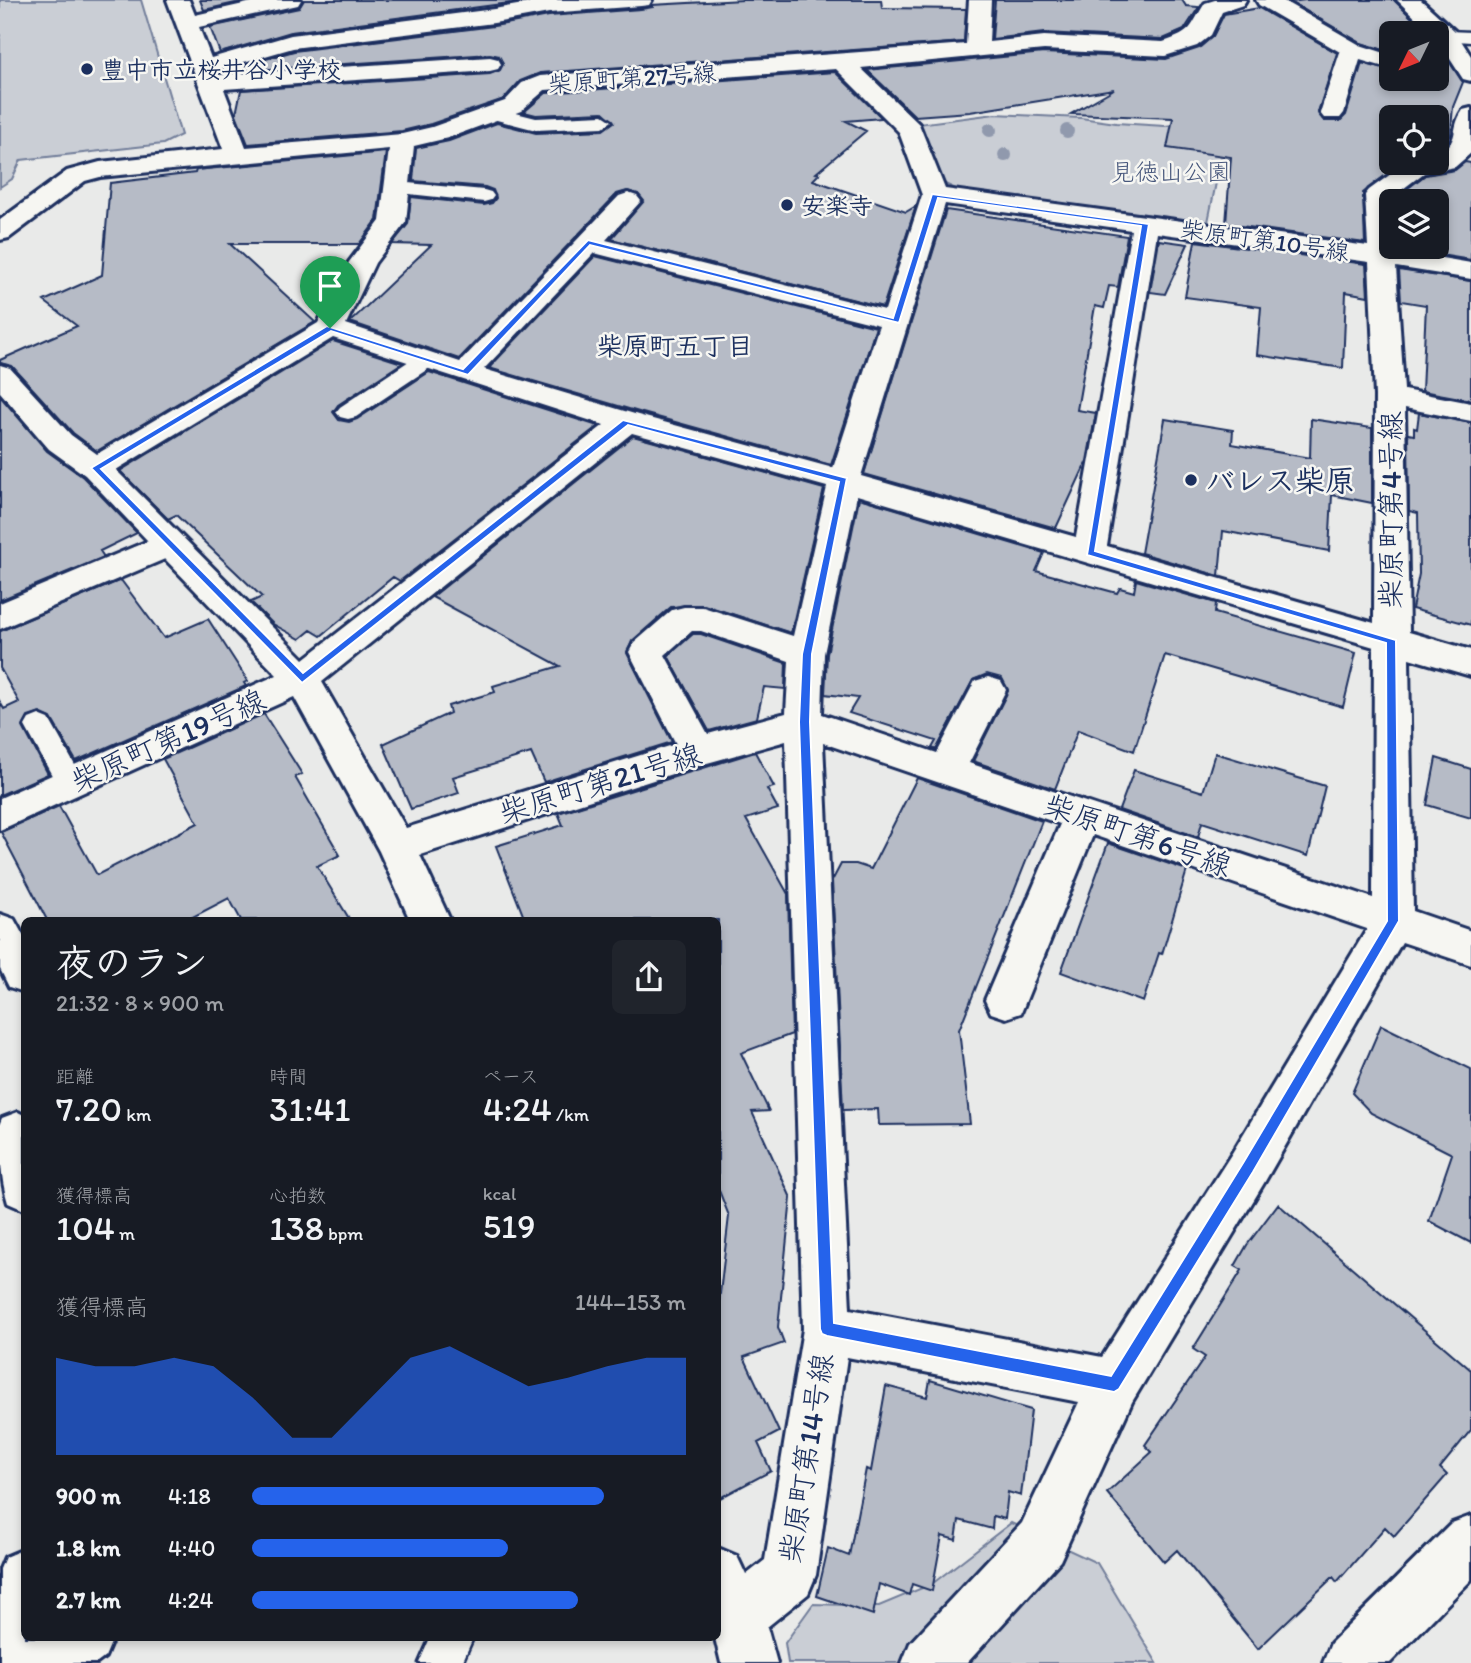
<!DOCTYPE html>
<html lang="ja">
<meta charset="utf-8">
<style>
body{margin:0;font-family:Itim,"Klee One",sans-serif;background:#20242c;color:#f1f3f6;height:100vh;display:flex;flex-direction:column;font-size:26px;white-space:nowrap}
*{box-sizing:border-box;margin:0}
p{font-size:23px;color:#9ea1a6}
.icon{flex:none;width:38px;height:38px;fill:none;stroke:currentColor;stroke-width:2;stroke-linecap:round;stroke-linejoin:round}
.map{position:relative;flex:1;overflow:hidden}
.sheet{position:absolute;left:21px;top:917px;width:700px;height:724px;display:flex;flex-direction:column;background:#171b24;border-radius:10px;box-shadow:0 4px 10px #0003}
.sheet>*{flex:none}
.needle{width:46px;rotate:227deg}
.buttons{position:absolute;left:1379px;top:21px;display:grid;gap:14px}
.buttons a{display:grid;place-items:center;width:70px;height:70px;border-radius:10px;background:#171b24;box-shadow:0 4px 10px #0003;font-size:35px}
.pin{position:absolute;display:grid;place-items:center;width:60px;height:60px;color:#fff;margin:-72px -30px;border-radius:50% 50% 50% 0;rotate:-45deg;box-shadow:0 0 7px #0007}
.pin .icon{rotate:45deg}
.round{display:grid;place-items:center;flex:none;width:74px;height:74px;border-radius:10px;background:#20242c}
.summary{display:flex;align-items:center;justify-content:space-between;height:119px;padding:0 35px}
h1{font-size:38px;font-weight:600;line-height:52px}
.figures{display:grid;grid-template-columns:repeat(3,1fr);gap:10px;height:119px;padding:7px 35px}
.figures div{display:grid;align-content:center}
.figures b{font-size:35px;font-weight:600}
.figures small{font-size:19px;font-weight:400}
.figures p{font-size:19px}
.chart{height:196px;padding:14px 35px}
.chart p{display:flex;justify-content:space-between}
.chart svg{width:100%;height:126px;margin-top:7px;fill:#2563eb;opacity:.7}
ul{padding:0 35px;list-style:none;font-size:23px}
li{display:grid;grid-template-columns:112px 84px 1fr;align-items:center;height:52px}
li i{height:18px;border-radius:9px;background:#2563eb}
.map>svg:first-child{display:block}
.green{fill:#caced5;stroke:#727e9a;stroke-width:2}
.building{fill:#b6bbc6;stroke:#1b2f5e;stroke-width:2}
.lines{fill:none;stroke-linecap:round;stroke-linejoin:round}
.lane-casing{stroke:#1b2f5e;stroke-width:5}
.street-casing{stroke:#1b2f5e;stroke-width:6}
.lane{fill:#f6f6f2;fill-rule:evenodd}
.street{fill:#f6f6f2;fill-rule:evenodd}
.tree{fill:#9099ad}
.route{fill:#2563eb;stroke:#fff;stroke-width:2;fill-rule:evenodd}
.poi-dot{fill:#1b2f5e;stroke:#f6f6f2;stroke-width:2.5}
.labels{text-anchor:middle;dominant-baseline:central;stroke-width:5;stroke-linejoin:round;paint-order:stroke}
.far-poi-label{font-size:24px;font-weight:bold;fill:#1b2f5e;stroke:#f6f6f2;text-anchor:start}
.far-street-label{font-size:24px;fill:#1b2f5e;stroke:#f6f6f2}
.far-park-label{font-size:24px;fill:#47577c;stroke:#f6f6f2}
.far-neighbourhood-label{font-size:26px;font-weight:bold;fill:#1b2f5e;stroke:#f6f6f2}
.poi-label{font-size:30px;font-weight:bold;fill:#1b2f5e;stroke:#f6f6f2;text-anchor:start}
.street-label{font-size:30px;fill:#1b2f5e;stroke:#f6f6f2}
</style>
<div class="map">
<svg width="1471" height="1663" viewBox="0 0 1471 1663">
<rect width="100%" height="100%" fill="#e9eae9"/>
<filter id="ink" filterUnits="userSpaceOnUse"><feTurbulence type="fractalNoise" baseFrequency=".0143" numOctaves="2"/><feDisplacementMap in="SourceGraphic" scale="14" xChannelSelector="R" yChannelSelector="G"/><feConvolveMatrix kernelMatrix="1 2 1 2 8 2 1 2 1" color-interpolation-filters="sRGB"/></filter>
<g filter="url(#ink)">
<path class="green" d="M0,0H141L181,135L163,144L21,160L12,179L0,187Z
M995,114L1081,118L1116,123L1165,126L1197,122L1376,152L1391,158V163L1410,164L1368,192L1314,174L1221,158L1208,222L962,192L943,183L918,124Z
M1011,1523L1097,1563L1157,1663H788L785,1643L813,1604L879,1606L932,1584Z"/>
<path class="building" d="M200,0H249L204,10Z
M304,0H515L517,2L291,32L220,53L210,27L299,8Z
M743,0H881L882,8L966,9L964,42L540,73L520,81L504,99L431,124L402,131L248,144L236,114L241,90L490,74L500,70L503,63L499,56L490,54L228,72L227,70L294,51L494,26L549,16L641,9L653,7L652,5Z
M995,0H1182L1186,6L1199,7L1184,30L1163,39L1044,33L992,39Z
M1305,0H1394L1427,33H1391V52L1361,43L1291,2Z
M1259,8L1337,53L1318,112L1324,121H1340L1346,115L1362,63L1391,71V79H1437V43L1463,82L1453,107L1450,138L1437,153V117H1391V163H1402L1363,193L1365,243L1226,224L1231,157L1167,148L1173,118L1071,114L1114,89L970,112L915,116L867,70L1044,53L1166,59L1199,48L1213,36L1224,14Z
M835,72L882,118L846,121L866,131L816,173L819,174L813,180L906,212L916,206L883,307L611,239L644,201L638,194L627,191L617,194L459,359L350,322L431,245L392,244L408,224L411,197L484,205L492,203L496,198L493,190L485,187L413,181L416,148L449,141L497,123L536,133L603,130L614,122L603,112L536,115L524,112L546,93Z
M386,152L377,220L359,244H230L315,322L97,451L73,433L12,366L0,363V360L77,326L44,301L102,275L110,183L195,173L196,170Z
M1465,162L1471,163V260L1397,248L1437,247V201L1394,199L1425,175L1455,170Z
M946,210L1127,236L1118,287L1109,286L1104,308L1095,306L1077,410L1096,413L1087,461L1056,528L864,474Z
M1159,240L1188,244L1165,294L1150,292Z
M1195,241L1366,264L1368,296L1346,292L1343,368L1257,355L1261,307L1185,297Z
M595,256L876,327L831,465L639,412L489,368Z
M1399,270L1471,281V400L1422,391L1426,305L1401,301Z
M333,341L402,363L338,405L333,412L339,420L349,422L357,419L429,372L598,426L400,581L393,577L321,636L311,630L300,639L273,624L251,602L262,597L176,515L168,519L120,471Z
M0,396L47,451L83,477L137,533L100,551L104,557L0,600Z
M1419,413L1471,423V625L1412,609L1419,574L1418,513L1409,511L1408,434L1414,435V428L1417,429Z
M1165,419L1233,430L1232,444L1310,458L1311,419L1372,428V503L1332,495L1329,551L1223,531L1219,576L1141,553Z
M633,436L824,489L791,633L704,605L671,607L632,641L627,653L672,742L544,782L531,753L453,777L459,793L411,809L383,744L450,713L448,706L495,692L493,686L560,666L432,597Z
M859,498L1044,553L1036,571L1117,593L1120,588L1134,592L1136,580L1216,603L1215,613L1356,653L1343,707L1165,655L1134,751L1078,730L1055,789L973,761L1008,691L1002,678L987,674L973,680L936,750L932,748L936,741L849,713L858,698L825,694L827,654Z
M121,580L164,638L208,619L248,681L244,683L246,686L76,761L51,718L40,713L28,717L23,727L48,774L0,795V702L4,709L19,702L0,668V631Z
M693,634H701L786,663L785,689L764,687L757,718L709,731L668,656Z
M264,714L302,774L295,777L340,855L317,866L350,920H241L229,898L187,920H47L1,832L59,806L97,875L198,823L163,759Z
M755,752L774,787L767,789L778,809L746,819L788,894L792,1034L741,1053L769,1111L752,1112L791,1198L778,1327L784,1343L744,1357L779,1432L758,1443L771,1471L718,1499V1299L719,1302L729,1216L718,1188V920H525L496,846L563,825L558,813Z
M1215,753L1325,786L1308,856L1202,822L1198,837L1119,810L1134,770L1203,792Z
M1436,758L1471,769V818L1427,805Z
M917,778L1042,821L959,1030L970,1124L879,1125L878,1109L843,1110L832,881L841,864H856L871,869Z
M1108,843L1187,870L1162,954L1159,953L1143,1002L1061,972Z
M1381,1025L1471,1069V1243L1429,1221L1452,1154L1371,1113L1352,1093Z
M1278,1204L1471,1370V1430L1440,1468L1447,1475L1394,1536L1385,1527L1337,1582L1333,1577L1258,1649L1177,1550L1164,1562L1107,1493L1152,1452L1145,1445L1205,1357L1193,1349L1242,1270L1235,1266L1247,1245Z
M930,1380L1031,1410L1021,1496L1008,1492L1005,1519L993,1516L992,1529L959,1520L956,1540L942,1536L932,1591L912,1584L909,1595L879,1584L873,1615L817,1596L828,1548L849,1556L866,1469L871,1471L886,1386L927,1397Z"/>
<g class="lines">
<g class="lane-casing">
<path id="lane" d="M1447,31L1471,32V42L1441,40L1438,36Z
M492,107L536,118L603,115L612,121L603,127L536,130L485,117L483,113Z
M397,182L484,190L491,192L494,196L491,200L484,202L390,192L387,188Z
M426,353L434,355L437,360L434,365L356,417L348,419L340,417L336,412L340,407L418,355Z
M39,715L49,719L81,776L86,784L81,792L71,795L61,792L25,726L29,719Z
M430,1638H473L462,1663H419Z"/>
</g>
<g class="street-casing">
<path id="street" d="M167,0H189L195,15L261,0H301L298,5L199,27L211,58L291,35L494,9L546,0H652L649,5L641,6L549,13L494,23L293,48L216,70L218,75L490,57L498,59L501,64L498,69L490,71L224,89L246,147L402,134L432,127L505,101L522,83L540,76L966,44L969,0H991L989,42L1044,36L1163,42C1194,32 1189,28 1205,3L1215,0H1246L1243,5L1222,12L1211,35L1197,46L1165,56L1044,50L861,68L919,124L945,189L1368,246L1365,195L1369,190L1406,163H1437V156C1462,139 1449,130 1463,110L1471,108V153L1455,167L1424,173L1391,198V247H1394L1395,250L1471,263V279L1396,267L1404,390L1471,403V421L1405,408L1409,632L1471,650V676L1409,658L1413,911L1471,931V965L1402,942L1264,1183L1132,1402L1060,1561L967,1663H902L910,1643L1022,1523L1079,1402L847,1357L816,1575L808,1594L767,1627L777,1663H721L715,1638H718V1548L737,1556L746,1575L765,1560L803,1329L786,741L700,765L420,855L450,920H410L379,851L294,697L0,830V798L277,675L165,559L0,629V603L148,541L85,475L49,449L0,392V365L10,368L71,435L97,454L318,323L349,262L380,221L389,149L100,177L85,181L9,238L0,240V220L67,171L100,162L223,149ZM836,69L899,132L922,195L885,310L606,240L641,201L637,196L628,193L619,196L460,362L346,324L375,263L406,222L414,146L448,138L521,111L545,90ZM945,204L1131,230L1076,537L861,476ZM1157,233L1369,262L1375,396L1374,623L1107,546ZM594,253L879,325L833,468L638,415L484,369ZM333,338L604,425L304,659L116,470ZM632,433L827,487L793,636L703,607H684L672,610L634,643L629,652L676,744L406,828L322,682ZM857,495L1374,647L1373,898L969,763L1006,690L1001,681L988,677L975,681L937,753L822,714L824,654ZM692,631H701L789,661L786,713L708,734L665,655ZM823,743L1060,824L985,1000L991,1013L1006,1018L1021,1013L1093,835L1367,929L1232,1153L1102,1357L850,1309Z
M1256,0H1282L1360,45L1391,55V69L1360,60L1344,113L1340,118H1324L1320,113L1340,52L1259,5Z
M1397,0H1421L1455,31L1471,56V81L1463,79L1437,39V33H1431Z
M0,914L14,919L24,937V992L9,987L0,969Z
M18,1112L24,1115V1210L8,1203C0,1178 0,1151 0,1123L2,1118Z
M1471,1516V1580L1390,1663H1323L1331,1643L1452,1523Z
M24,1549V1638H113L105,1657L97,1663H0V1569L5,1557Z"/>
</g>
<use href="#lane" class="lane"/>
<use href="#street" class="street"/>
</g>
<g class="tree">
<circle cx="990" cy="130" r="7"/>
<circle cx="1067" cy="131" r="7"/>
<circle cx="1005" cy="155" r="7"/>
</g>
</g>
<path class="route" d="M932,194L1149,224L1095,551L1396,640L1399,921L1253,1172L1119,1389L1114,1392L827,1336L822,1334L820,1329L799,722L802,654L839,482L628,425L302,683L91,468L327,326L463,369L588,240L893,318ZM938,198L1141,226L1087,555L1386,643L1387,921L1243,1163L1111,1376L834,1323L810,722L812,654L847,478L623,420L303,673L101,469L331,331L468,375L590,245L899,323Z"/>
<g class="poi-dot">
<circle cx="87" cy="69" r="7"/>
<circle cx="787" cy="205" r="7"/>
<circle cx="1191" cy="480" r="7"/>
</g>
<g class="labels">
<g class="far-poi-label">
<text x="101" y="69">豊中市立桜井谷小学校</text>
<text x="801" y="205">安楽寺</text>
</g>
<g class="far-street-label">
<text transform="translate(632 78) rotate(-4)">柴原町第27号線</text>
<text transform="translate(1265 240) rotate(8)">柴原町第10号線</text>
</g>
<g class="far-park-label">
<text x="1171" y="171">見徳山公園</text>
</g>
<g class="far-neighbourhood-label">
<text x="675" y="346">柴原町五丁目</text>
</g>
<g class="poi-label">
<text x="1205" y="480">バレス柴原</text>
</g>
<g class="street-label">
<text transform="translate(1390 510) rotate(-90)">柴原町第4号線</text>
<text transform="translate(168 740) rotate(-24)">柴原町第19号線</text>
<text transform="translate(600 783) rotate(-17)">柴原町第21号線</text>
<text transform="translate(1138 835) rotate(19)">柴原町第6号線</text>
<text transform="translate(806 1458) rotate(-81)">柴原町第14号線</text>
</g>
</g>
</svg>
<div class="buttons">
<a><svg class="needle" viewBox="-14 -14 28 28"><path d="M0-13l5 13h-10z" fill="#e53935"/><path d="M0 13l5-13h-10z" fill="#9ea1a6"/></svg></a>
<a><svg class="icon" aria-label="locate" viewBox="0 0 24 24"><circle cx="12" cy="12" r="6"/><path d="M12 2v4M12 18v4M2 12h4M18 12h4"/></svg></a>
<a><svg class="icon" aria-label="layers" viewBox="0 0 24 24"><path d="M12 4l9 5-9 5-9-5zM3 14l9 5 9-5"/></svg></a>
</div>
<div class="pin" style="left:330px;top:328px;background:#1e9e55"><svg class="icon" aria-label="arrive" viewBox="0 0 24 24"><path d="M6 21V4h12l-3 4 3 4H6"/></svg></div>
<section class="sheet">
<div class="summary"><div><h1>夜のラン</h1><p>21:32 · 8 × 900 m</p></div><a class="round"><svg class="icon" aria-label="share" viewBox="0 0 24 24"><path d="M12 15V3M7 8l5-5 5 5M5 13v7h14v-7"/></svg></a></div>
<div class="figures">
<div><p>距離</p><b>7.20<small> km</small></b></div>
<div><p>時間</p><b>31:41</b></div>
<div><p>ペース</p><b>4:24<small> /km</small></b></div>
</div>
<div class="figures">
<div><p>獲得標高</p><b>104<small> m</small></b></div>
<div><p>心拍数</p><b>138<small> bpm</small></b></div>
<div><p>kcal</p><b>519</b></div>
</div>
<div class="chart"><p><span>獲得標高</span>144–153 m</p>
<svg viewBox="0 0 160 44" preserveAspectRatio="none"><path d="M0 44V10L10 13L20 13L30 10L40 13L50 24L60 38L70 38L80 24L90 10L100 6L110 13L120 20L130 17L140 13L150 10L160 10V44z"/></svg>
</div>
<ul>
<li><b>900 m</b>4:18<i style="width:81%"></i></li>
<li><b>1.8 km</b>4:40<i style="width:59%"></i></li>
<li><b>2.7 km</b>4:24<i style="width:75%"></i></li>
</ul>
</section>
</div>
